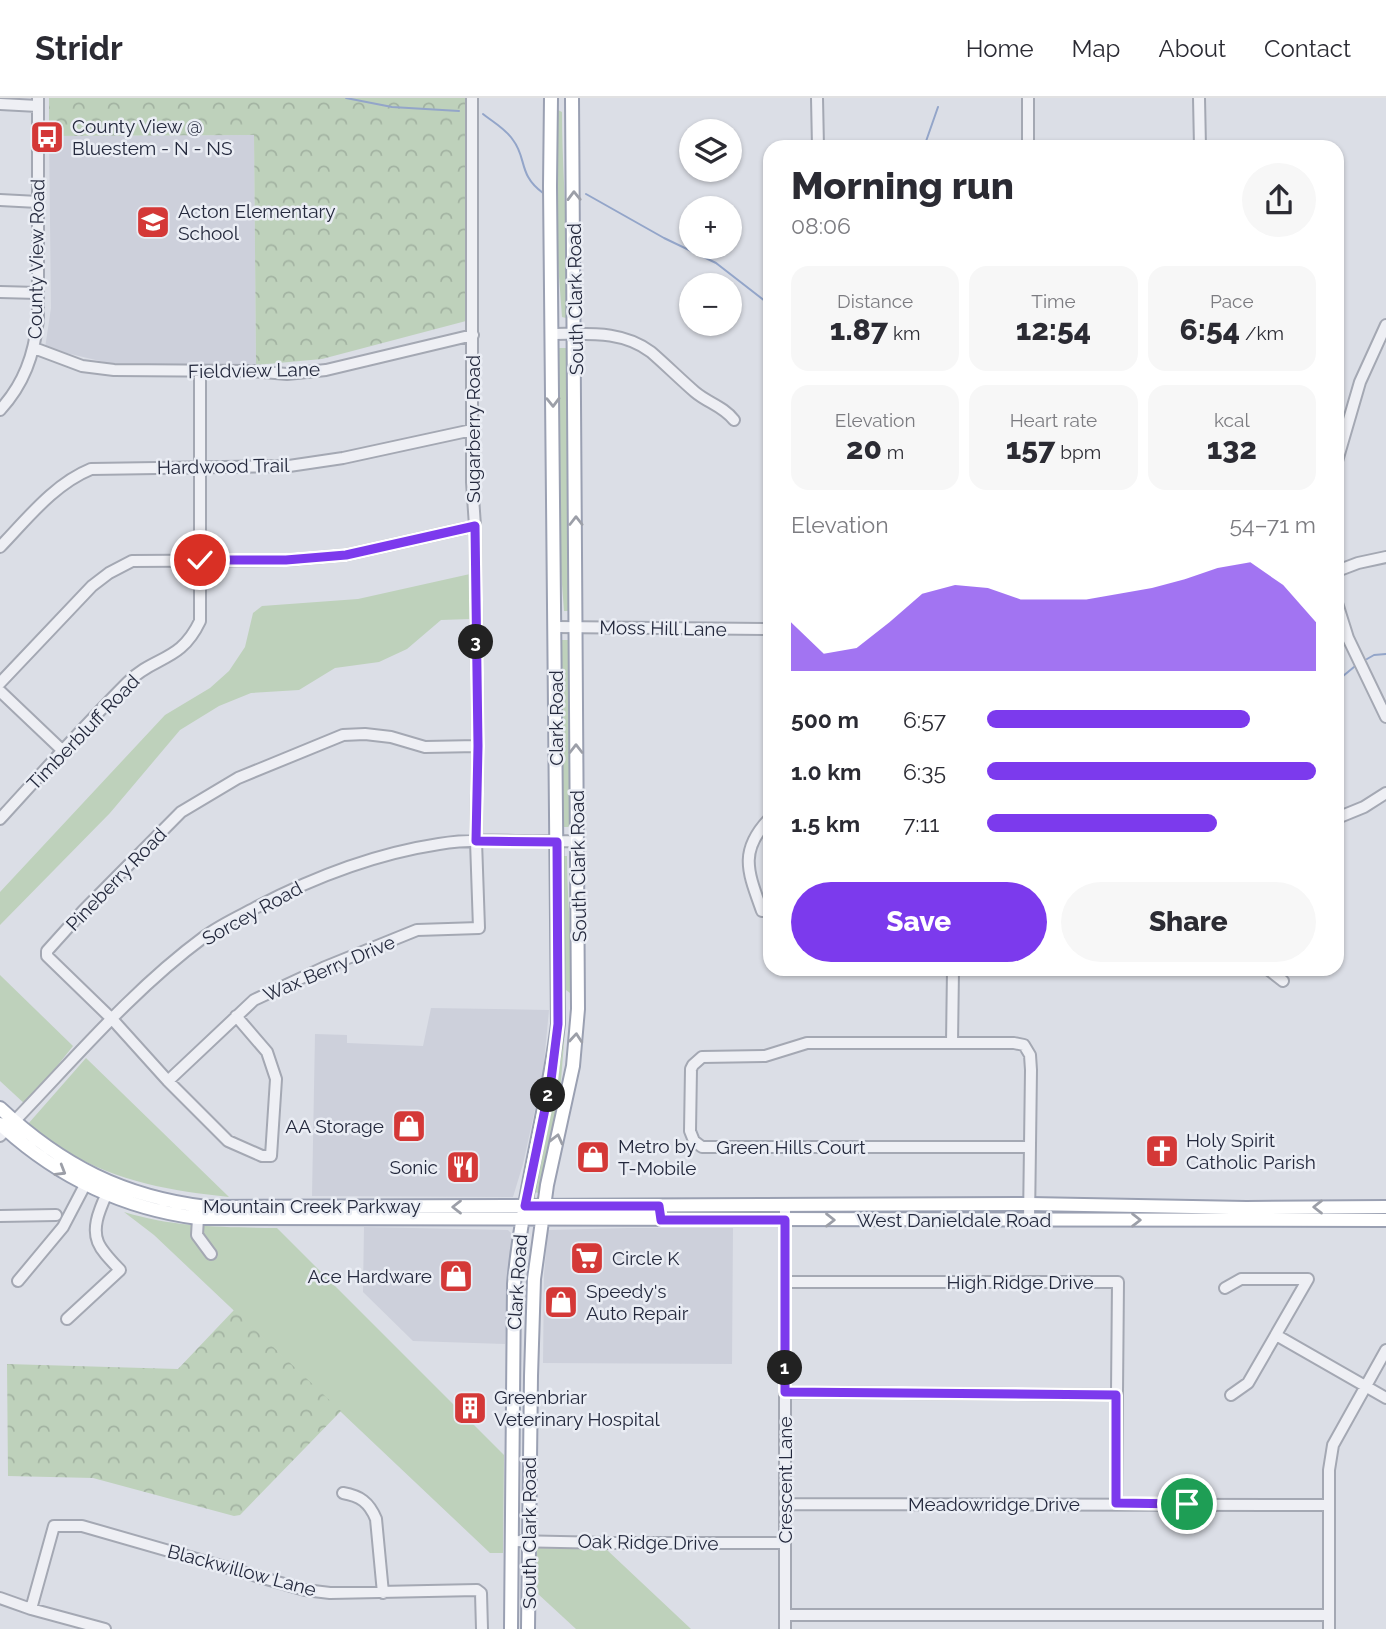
<!DOCTYPE html>
<meta charset="utf-8">
<style>
body{margin:0;font-family:Raleway,sans-serif;background:#f7f7f7;color:#2b2b33;height:100vh;display:flex;flex-direction:column;font-size:26px;white-space:nowrap}
*{box-sizing:border-box;margin:0}
p{font-size:23px;color:#7c7c81}
.icon{flex:none;width:38px;height:38px;fill:none;stroke:currentColor;stroke-width:2;stroke-linecap:round;stroke-linejoin:round}
.map{position:relative;flex:1;overflow:hidden}
.side{position:absolute;left:763px;top:42px;width:581px;height:836px;display:flex;flex-direction:column;background:#fff;border-radius:21px;box-shadow:0 2px 5px #0004}
.side>*{flex:none}
.buttons{position:absolute;left:679px;top:21px;display:grid;gap:14px}
.buttons a{display:grid;place-items:center;width:63px;height:63px;border-radius:50%;background:#fff;box-shadow:0 2px 5px #0004;font-size:35px}
.pin{position:absolute;display:grid;place-items:center;width:60px;height:60px;color:#fff;margin:-30px;border:4px solid #fff;border-radius:50%;box-shadow:0 2px 7px #0007}
.km{position:absolute;width:35px;height:35px;margin:-18px;border-radius:50%;background:#222;color:#fff;font-size:19px;line-height:35px;text-align:center}
.round{display:grid;place-items:center;flex:none;width:74px;height:74px;border-radius:37px;background:#f7f7f7}
.overview{display:flex;align-items:center;justify-content:space-between;height:119px;padding:0 28px}
h1{font-size:38px;font-weight:800;line-height:52px}
.metrics{display:grid;grid-template-columns:repeat(3,1fr);gap:10px;height:119px;padding:7px 28px}
.metrics div{display:grid;align-content:center;border-radius:18px;background:#f7f7f7;text-align:center}
.metrics b{font-size:30px;font-weight:800}
.metrics small{font-size:19px;font-weight:400}
.metrics p{font-size:19px}
.chart{height:196px;padding:14px 28px}
.chart p{display:flex;justify-content:space-between}
.chart svg{width:100%;height:126px;margin-top:7px;fill:#7c3aed;opacity:.7}
.primary-button{display:flex;gap:14px;margin-top:auto;padding:14px 28px}
.primary-button a{flex:1;height:80px;border-radius:42px;background:#7c3aed;color:#fff;font-size:28px;font-weight:800;line-height:80px;text-align:center}
.primary-button a+a{background:#f7f7f7;color:#2b2b33}
ul{padding:0 28px;list-style:none;font-size:23px}
li{display:grid;grid-template-columns:112px 84px 1fr;align-items:center;height:52px}
li i{height:18px;border-radius:9px;background:#7c3aed}
header{display:flex;align-items:center;gap:42px;box-sizing:border-box;height:98px;padding:0 35px;background:#fff;border-bottom:2px solid #e1e1e2}
header strong{font-size:33px}
nav{display:flex;gap:38px;margin-inline-start:auto;font-size:24px}
.map>svg:first-child{display:block}
.built{fill:#cdd0db}
.green{fill:#bed1bb}
.park{fill:url(#park-crowns)}
.lines{fill:none;stroke-linecap:round;stroke-linejoin:round}
.stream{stroke:#93a5c9;stroke-width:2}
.minor-casing{stroke:#a4a8b3;stroke-width:14}
.major-casing{stroke:#9aa0b2;stroke-width:16}
.minor{stroke:#eeeff4;stroke-width:10}
.major{stroke:#fff;stroke-width:12}
.oneway{stroke:#9c9fa8}
.route-casing{stroke:#fff;stroke-width:14}
.route{stroke:#7c3aed;stroke-width:9}
.labels{text-anchor:middle;dominant-baseline:central;stroke-width:5;stroke-linejoin:round;paint-order:stroke}
.poi-label{font-size:19px;fill:#24293d;stroke:#eaedf4;text-anchor:start}
.street-label{font-size:19px;fill:#24293d;stroke:#eaedf4}
</style>
<header>
<strong>Stridr</strong>
<nav><a>Home</a><a>Map</a><a>About</a><a>Contact</a></nav>
</header>
<div class="map">
<svg width="1386" height="1531" viewBox="0 0 1386 1531">
<defs>
<pattern id="park-crowns" width="20" height="18" patternUnits="userSpaceOnUse" patternTransform="scale(1.75)"><rect width="20" height="18" fill="#bed1bb"/><path d="M2 6a3 3 0 1 1 6 0M12 15a3 3 0 1 1 6 0" fill="none" stroke="#a3b3a2"/></pattern>
</defs>
<rect width="100%" height="100%" fill="#dbdee6"/>
<path class="built" d="M254,37L256,268L113,266L45,250L51,210L49,38Z
M431,910L549,912L543,975L523,1066L513,1099L312,1098L315,936L347,937V945L423,948Z
M364,1129L508,1132L512,1136L505,1246L413,1243L363,1194Z
M629,1130H733L732,1266L543,1265L544,1176L548,1132Z"/>
<path class="green" d="M558,12L562,14C562,82 570,151 566,220L562,219L558,165Z
M559,250H566L567,253L569,510L568,513H564L560,460Z
M470,476V521L441,522L407,551L379,564L335,570L299,592L251,595L219,608L180,632L110,715L0,827V794L165,617L210,590L229,573L245,549L253,515L262,508L358,501Z
M562,542H568L569,547V729H563L562,724Z
M562,758H567C567,803 573,849 570,895L566,892Z
M0,877L73,948L26,1007L0,983Z
M561,928H565V932L560,995L539,1095L534,1094L548,1031Z
M86,960L229,1099C173,1093 117,1084 68,1054C54,1046 41,1036 28,1026Z
M124,1114C176,1130 224,1129 277,1130L504,1357L503,1455H490L154,1137Z
M537,1450L607,1452L691,1531H576L537,1495Z"/>
<path class="park" d="M49,0H465L466,223L322,261L256,267L254,37L49,38Z
M234,1212L341,1313L240,1417L234,1418L93,1380L8,1378L7,1266L178,1271Z"/>
<g class="lines">
<path class="stream" d="M346,0L392,9L459,13
M483,16C493,24 506,31 513,42C527,60 518,77 543,95
M924,49L938,9
M586,96L664,140L716,165L770,207
M1367,561L1374,557L1386,556
M1337,583L1354,569"/>
<g class="minor-casing">
<path id="minor" d="M817,0L818,49
M1199,0L1200,49
M0,6L38,8
M1028,49V0
M0,102L38,104
M0,194L38,195
M552,236C587,236 622,232 651,254C666,267 680,281 695,294C708,305 723,308 734,322
M34,250L82,268L114,272L252,273L287,276L326,272L473,237
M0,312C24,286 34,257 38,222V0
M1337,363L1360,284L1386,227
M0,449C27,421 54,386 91,371L289,368L343,360L472,332
M1337,473L1358,465L1386,459
M1337,505L1348,540L1386,619
M556,529L770,531
M0,585L92,488L109,475L132,463L287,462L346,457L475,428
M0,593L63,653
M1337,720L1364,709L1386,695
M0,721C42,675 84,628 128,584C155,557 180,565 200,523V273
M762,813C748,774 738,753 770,720
M1269,872L1283,883
M236,918L267,954L276,981L271,1058H262L228,1043L168,983L113,922L47,858V853L83,813L181,714L238,680L343,637L365,636L391,639L425,649L478,648
M952,945L953,872
M168,983L254,902L323,870L417,832L479,830L476,743L478,648L475,428L472,384V0
M0,1038C66,971 128,895 204,839C220,827 238,819 255,810C314,779 373,756 439,746C484,739 531,745 576,743
M785,1107V1531
M0,1118L56,1117
M198,1120L197,1137L211,1156
M1029,1122L1031,972L1030,957L1024,947L1014,945H807L765,958L702,959L693,967L691,971L690,1033L694,1043L702,1049H1030
M18,1183L63,1129L85,1087
M785,1184H1118L1116,1405
M1225,1190L1241,1181H1308L1248,1285L1231,1297
M67,1221L120,1172C100,1151 89,1141 100,1112C103,1104 105,1097 111,1091
M1276,1237L1386,1300
M785,1294L1116,1297
M343,1395C360,1398 369,1404 376,1421L383,1495
M785,1406L1329,1407
M512,1443L608,1445H785
M0,1500L31,1511L105,1531
M31,1511L54,1428H82L305,1492L330,1495L477,1492L481,1495L482,1531
M785,1517H1329
M1329,1531V1372L1333,1347L1386,1252"/>
</g>
<g class="major-casing">
<path id="major" d="M0,1010C61,1067 123,1099 207,1109L1030,1106L1246,1110L1386,1109
M0,1026C56,1078 121,1110 198,1120L1386,1122
M511,1531L514,1186C522,1098 547,1013 558,926L550,88L551,0
M528,1531L531,1278L534,1181L547,1087L573,968L578,911L572,0"/>
</g>
<use href="#minor" class="minor"/>
<use href="#major" class="major"/>
</g>
<defs><path id="oneway-chevron" d="M-2-3.5L2.5 0L-2 3.5" fill="none" stroke-width="1.6" stroke-linecap="round" stroke-linejoin="round" transform="scale(1.75)"/></defs>
<g class="oneway">
<use href="#oneway-chevron" transform="translate(574 98) rotate(-91)"/>
<use href="#oneway-chevron" transform="translate(553 304) rotate(89)"/>
<use href="#oneway-chevron" transform="translate(576 423) rotate(-90)"/>
<use href="#oneway-chevron" transform="translate(576 651) rotate(-90)"/>
<use href="#oneway-chevron" transform="translate(576 940) rotate(-85)"/>
<use href="#oneway-chevron" transform="translate(557 1041) rotate(-76)"/>
<use href="#oneway-chevron" transform="translate(61 1073) rotate(31)"/>
<use href="#oneway-chevron" transform="translate(457 1109) rotate(180)"/>
<use href="#oneway-chevron" transform="translate(1318 1109) rotate(180)"/>
<use href="#oneway-chevron" transform="translate(830 1122)"/>
<use href="#oneway-chevron" transform="translate(1136 1122)"/>
</g>
<g class="lines">
<g class="route-casing">
<path id="route" d="M200,462H286L346,457L475,428L478,648L476,743L557,744L558,926L551,982L525,1108H659L661,1122H785V1294L1116,1297V1405L1187,1406"/>
</g>
<use href="#route" class="route"/>
</g>
<defs>
<g id="bus-square" transform="scale(1.75)"><rect x="-9" y="-9" width="18" height="18" rx="4" fill="#d43837" stroke="#eaedf4"/><path d="M-5-6H5V4H4V6H2V4H-2V6H-4V4H-5ZM-3.5-4V0h7V-4ZM-3.5 1.2v1.5H-2V1.2ZM2 1.2v1.5H3.5V1.2Z" fill="#fff"/></g>
<g id="school-square" transform="scale(1.75)"><rect x="-9" y="-9" width="18" height="18" rx="4" fill="#d43837" stroke="#eaedf4"/><path d="M0-5L7-2L0 1L-7-2ZM-4 1L0 2.5L4 1V4Q0 6-4 4Z" fill="#fff"/></g>
<g id="shop-square" transform="scale(1.75)"><rect x="-9" y="-9" width="18" height="18" rx="4" fill="#d43837" stroke="#eaedf4"/><path d="M-5-2.5h2.3a2.7 3.5 0 0 1 5.4 0H5L5.5 6h-11ZM-1.5-2.5h3a1.5 2.3 0 0 0-3 0Z" fill="#fff"/></g>
<g id="church-square" transform="scale(1.75)"><rect x="-9" y="-9" width="18" height="18" rx="4" fill="#d43837" stroke="#eaedf4"/><path d="M-1.2-6h2.4v3.5h3.3v2.4h-3.3V6h-2.4V-.1h-3.3v-2.4h3.3Z" fill="#fff"/></g>
<g id="restaurant-square" transform="scale(1.75)"><rect x="-9" y="-9" width="18" height="18" rx="4" fill="#d43837" stroke="#eaedf4"/><path d="M-5-6h1v4h1v-4h1v4h1v-4h1v5L-1.5 .5V6h-2V.5L-5-1ZM5-6V6H3V1.5H1.5Q1.5-4 5-6Z" fill="#fff"/></g>
<g id="supermarket-square" transform="scale(1.75)"><rect x="-9" y="-9" width="18" height="18" rx="4" fill="#d43837" stroke="#eaedf4"/><path d="M-6-5.5h2.5l.6 2H6L4.5 2H-2.5L-4.4-4H-6ZM-1.5 3.2a1.3 1.3 0 1 0 .1 0ZM3 3.2a1.3 1.3 0 1 0 .1 0Z" fill="#fff"/></g>
<g id="building-square" transform="scale(1.75)"><rect x="-9" y="-9" width="18" height="18" rx="4" fill="#d43837" stroke="#eaedf4"/><path d="M-4-6H4V6H1V3H-1V6H-4ZM-2.5-4.3h1.7v1.8h-1.7ZM.8-4.3h1.7v1.8H.8ZM-2.5-1h1.7V.8h-1.7ZM.8-1h1.7V.8H.8Z" fill="#fff"/></g>
</defs>
<g fill-rule="evenodd">
<use href="#bus-square" x="47" y="39"/>
<use href="#school-square" x="153" y="124"/>
<use href="#shop-square" x="409" y="1028"/>
<use href="#church-square" x="1162" y="1053"/>
<use href="#shop-square" x="593" y="1059"/>
<use href="#restaurant-square" x="463" y="1069"/>
<use href="#supermarket-square" x="587" y="1160"/>
<use href="#shop-square" x="456" y="1178"/>
<use href="#shop-square" x="561" y="1204"/>
<use href="#building-square" x="470" y="1310"/>
</g>
<g class="labels">
<g class="poi-label">
<text x="72" y="28">County View @<tspan x="72" dy="22">Bluestem - N - NS</tspan></text>
<text x="178" y="113">Acton Elementary<tspan x="178" dy="22">School</tspan></text>
<text x="384" y="1028" text-anchor="end">AA Storage</text>
<text x="1186" y="1042">Holy Spirit<tspan x="1186" dy="22">Catholic Parish</tspan></text>
<text x="618" y="1048">Metro by<tspan x="618" dy="22">T-Mobile</tspan></text>
<text x="438" y="1069" text-anchor="end">Sonic</text>
<text x="612" y="1160">Circle K</text>
<text x="432" y="1178" text-anchor="end">Ace Hardware</text>
<text x="586" y="1193">Speedy's<tspan x="586" dy="22">Auto Repair</tspan></text>
<text x="494" y="1299">Greenbriar<tspan x="494" dy="22">Veterinary Hospital</tspan></text>
</g>
<g class="street-label">
<text transform="translate(36 161) rotate(-89)">County View Road</text>
<text transform="translate(575 201) rotate(-91)">South Clark Road</text>
<text transform="translate(254 272) rotate(-1)">Fieldview Lane</text>
<text transform="translate(473 331) rotate(-90)">Sugarberry Road</text>
<text transform="translate(223 368) rotate(-1)">Hardwood Trail</text>
<text transform="translate(663 530) rotate(1)">Moss Hill Lane</text>
<text transform="translate(556 620) rotate(-90)">Clark Road</text>
<text transform="translate(83 634) rotate(-46)">Timberbluff Road</text>
<text transform="translate(578 768) rotate(-91)">South Clark Road</text>
<text transform="translate(116 781) rotate(-46)">Pineberry Road</text>
<text transform="translate(252 815) rotate(-29)">Sorcey Road</text>
<text transform="translate(329 870) rotate(-23)">Wax Berry Drive</text>
<text x="791" y="1049">Green Hills Court</text>
<text x="312" y="1108">Mountain Creek Parkway</text>
<text x="954" y="1122">West Danieldale Road</text>
<text transform="translate(517 1184) rotate(-86)">Clark Road</text>
<text x="1020" y="1184">High Ridge Drive</text>
<text transform="translate(785 1382) rotate(-90)">Crescent Lane</text>
<text x="994" y="1406">Meadowridge Drive</text>
<text transform="translate(529 1435) rotate(-90)">South Clark Road</text>
<text transform="translate(648 1444) rotate(1)">Oak Ridge Drive</text>
<text transform="translate(242 1472) rotate(15)">Blackwillow Lane</text>
</g>
</g>
</svg>
<div class="buttons">
<a><svg class="icon" aria-label="layers" viewBox="0 0 24 24"><path d="M12 4l9 5-9 5-9-5zM3 14l9 5 9-5"/></svg></a>
<a>+</a>
<a>−</a>
</div>
<div class="pin" style="left:1187px;top:1406px;background:#1e9e55"><svg class="icon" aria-label="arrive" viewBox="0 0 24 24"><path d="M6 21V4h12l-3 4 3 4H6"/></svg></div>
<div class="pin" style="left:200px;top:462px;background:#d93025"><svg class="icon" aria-label="check" viewBox="0 0 24 24"><path d="M5 12l5 5 9-10"/></svg></div>
<b class="km" style="left:785px;top:1270px">1</b>
<b class="km" style="left:548px;top:997px">2</b>
<b class="km" style="left:476px;top:544px">3</b>
<section class="side">
<div class="overview"><div><h1>Morning run</h1><p>08:06</p></div><a class="round"><svg class="icon" aria-label="share" viewBox="0 0 24 24"><path d="M12 15V3M7 8l5-5 5 5M5 13v7h14v-7"/></svg></a></div>
<div class="metrics">
<div><p>Distance</p><b>1.87<small> km</small></b></div>
<div><p>Time</p><b>12:54</b></div>
<div><p>Pace</p><b>6:54<small> /km</small></b></div>
</div>
<div class="metrics">
<div><p>Elevation</p><b>20<small> m</small></b></div>
<div><p>Heart rate</p><b>157<small> bpm</small></b></div>
<div><p>kcal</p><b>132</b></div>
</div>
<div class="chart"><p><span>Elevation</span>54–71 m</p>
<svg viewBox="0 0 160 44" preserveAspectRatio="none"><path d="M0 44V27L10 38L20 36L30 27L40 17L50 14L60 15L70 19L80 19L90 19L100 17L110 15L120 12L130 8L140 6L150 14L160 27V44z"/></svg>
</div>
<ul>
<li><b>500 m</b>6:57<i style="width:80%"></i></li>
<li><b>1.0 km</b>6:35<i style="width:100%"></i></li>
<li><b>1.5 km</b>7:11<i style="width:70%"></i></li>
</ul>
<div class="primary-button"><a>Save</a><a>Share</a></div>
</section>
</div>
